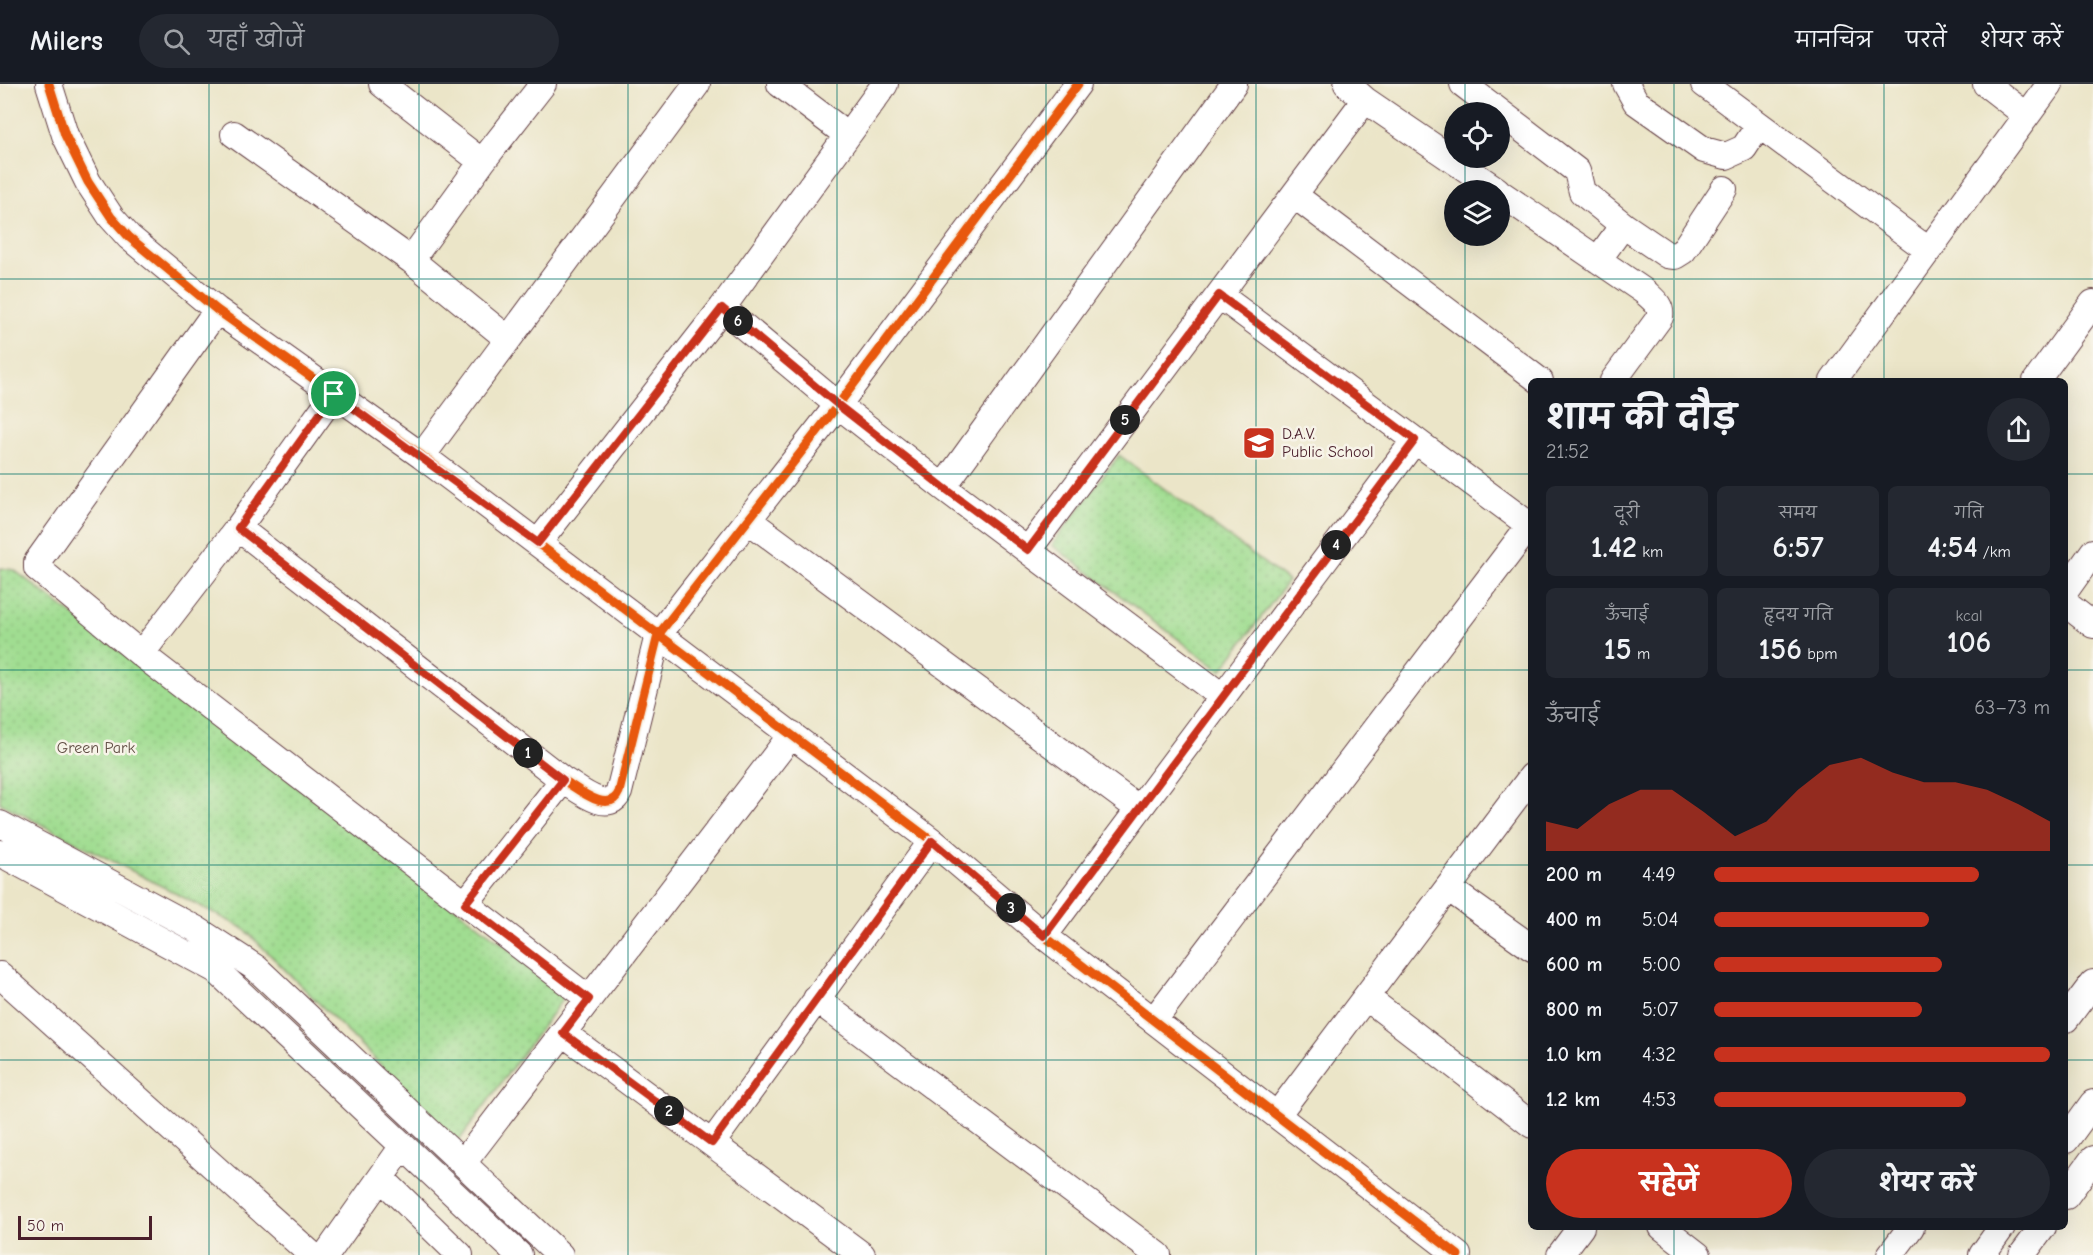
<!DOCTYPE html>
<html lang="hi">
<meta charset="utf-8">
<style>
body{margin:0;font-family:"Comic Neue","Playpen Sans Deva",sans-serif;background:#242831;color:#f1f3f6;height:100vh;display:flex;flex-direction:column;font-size:22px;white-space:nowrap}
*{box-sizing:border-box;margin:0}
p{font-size:20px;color:#9ea1a6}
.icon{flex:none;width:33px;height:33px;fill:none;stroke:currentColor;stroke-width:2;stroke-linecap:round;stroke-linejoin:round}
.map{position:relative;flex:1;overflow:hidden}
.panel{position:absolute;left:1528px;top:294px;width:540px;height:852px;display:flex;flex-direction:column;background:#171b24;border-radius:9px;box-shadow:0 6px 24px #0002}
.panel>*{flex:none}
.fabs{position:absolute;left:1444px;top:18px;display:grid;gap:12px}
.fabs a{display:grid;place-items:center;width:66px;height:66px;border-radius:50%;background:#171b24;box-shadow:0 6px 24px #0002;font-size:30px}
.scale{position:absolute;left:18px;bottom:15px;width:134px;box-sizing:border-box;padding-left:6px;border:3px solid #4a1f2b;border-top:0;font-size:16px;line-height:21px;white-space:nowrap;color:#4a1f2b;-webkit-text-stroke:4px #f7f3e8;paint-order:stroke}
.pin{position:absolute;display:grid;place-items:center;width:51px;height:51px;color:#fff;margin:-26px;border:3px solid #fff;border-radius:50%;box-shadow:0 2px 6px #0007}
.km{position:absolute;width:30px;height:30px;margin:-15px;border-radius:50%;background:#222;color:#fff;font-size:16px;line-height:30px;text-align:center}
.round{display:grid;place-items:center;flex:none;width:63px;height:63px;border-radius:32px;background:#242831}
.summary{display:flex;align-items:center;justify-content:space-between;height:102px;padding:0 18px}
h1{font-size:33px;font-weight:700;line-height:45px}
.stats{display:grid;grid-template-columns:repeat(3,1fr);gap:9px;height:102px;padding:6px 18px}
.stats div{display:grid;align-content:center;border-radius:9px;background:#242831;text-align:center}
.stats b{font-size:30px;font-weight:700}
.stats small{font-size:16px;font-weight:400}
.stats p{font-size:16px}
.chart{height:168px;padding:12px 18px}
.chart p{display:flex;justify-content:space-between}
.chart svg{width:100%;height:108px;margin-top:6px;fill:#c8321e;opacity:.7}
.action{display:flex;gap:12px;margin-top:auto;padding:12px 18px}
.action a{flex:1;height:69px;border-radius:36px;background:#c8321e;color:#fff;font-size:24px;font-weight:700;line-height:69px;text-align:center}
.action a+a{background:#242831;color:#f1f3f6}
ul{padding:0 18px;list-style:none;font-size:20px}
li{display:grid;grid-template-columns:96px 72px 1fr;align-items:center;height:45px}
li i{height:15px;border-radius:8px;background:#c8321e}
header{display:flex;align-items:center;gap:36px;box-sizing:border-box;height:84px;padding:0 30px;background:#171b24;border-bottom:2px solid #363941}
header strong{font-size:28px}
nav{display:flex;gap:33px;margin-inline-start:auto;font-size:21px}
.search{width:420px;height:54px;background:#242831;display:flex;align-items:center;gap:15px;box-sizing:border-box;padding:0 21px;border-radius:33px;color:#9ea1a6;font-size:22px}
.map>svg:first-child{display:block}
.green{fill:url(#green-dots);stroke:#757e5e;stroke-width:1.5}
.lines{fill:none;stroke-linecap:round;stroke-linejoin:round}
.minor-casing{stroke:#623d43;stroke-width:28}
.minor{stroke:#fff;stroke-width:26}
.cycleway-casing{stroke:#f7f3e8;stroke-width:13}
.cycleway{stroke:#e8590c;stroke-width:9}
.route-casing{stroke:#fff;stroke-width:12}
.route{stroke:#c8321e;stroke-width:8}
.grid{fill:none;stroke:#0f766e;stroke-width:1.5;stroke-opacity:0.55}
.labels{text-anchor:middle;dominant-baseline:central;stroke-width:5;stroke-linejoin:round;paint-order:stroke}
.poi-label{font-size:16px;fill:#4a1f2b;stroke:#f7f3e8;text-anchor:start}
.park-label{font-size:16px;fill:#604e44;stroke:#f7f3e8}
</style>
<header>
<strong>Milers</strong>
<div class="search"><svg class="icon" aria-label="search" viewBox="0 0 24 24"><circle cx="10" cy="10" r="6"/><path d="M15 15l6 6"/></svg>यहाँ खोजें</div>
<nav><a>मानचित्र</a><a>परतें</a><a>शेयर करें</a></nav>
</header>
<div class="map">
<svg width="2093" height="1171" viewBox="0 0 2093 1171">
<defs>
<pattern id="green-dots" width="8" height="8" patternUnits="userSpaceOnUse" patternTransform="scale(1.5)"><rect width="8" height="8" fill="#a0dd91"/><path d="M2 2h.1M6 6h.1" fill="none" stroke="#8bbd7d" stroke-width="1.8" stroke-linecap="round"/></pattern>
</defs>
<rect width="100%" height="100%" fill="#f7f3e8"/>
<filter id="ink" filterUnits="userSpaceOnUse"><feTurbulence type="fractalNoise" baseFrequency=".0167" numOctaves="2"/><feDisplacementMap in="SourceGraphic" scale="12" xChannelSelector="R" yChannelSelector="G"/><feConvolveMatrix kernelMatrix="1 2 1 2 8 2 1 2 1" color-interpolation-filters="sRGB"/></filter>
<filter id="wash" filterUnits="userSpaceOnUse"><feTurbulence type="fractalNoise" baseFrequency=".008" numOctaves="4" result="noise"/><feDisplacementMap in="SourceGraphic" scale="24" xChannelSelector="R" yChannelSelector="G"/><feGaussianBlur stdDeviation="1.35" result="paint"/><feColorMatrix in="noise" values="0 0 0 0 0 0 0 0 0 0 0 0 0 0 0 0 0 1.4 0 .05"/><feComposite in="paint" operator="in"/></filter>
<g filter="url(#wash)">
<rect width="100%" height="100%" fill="#ebe5c8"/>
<path class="green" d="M1119,371L1288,497L1221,587L1052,461Z
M0,484L14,486L567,909L458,1058L243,844L0,719Z"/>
</g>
<g filter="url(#ink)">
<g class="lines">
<g class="minor-casing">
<path id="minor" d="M49,0L65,51L88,98L111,133L129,153L217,226L422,372L932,757L1044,852L1458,1171
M382,0L482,78
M780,0L846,50
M1347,0L1365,16L1497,106
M1463,0L1577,87L1582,108L1623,141L1598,176
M1626,0L1636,18L1704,66L1726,72L1744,64L1759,41
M1704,0L1928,166
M1986,0L2026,31
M234,50L411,176L508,255
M1500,109L1645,208C1653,216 1662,221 1660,233L1613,297
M1294,111L1540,297
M1623,141L1667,171L1675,172L1683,167L1724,105
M411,176L482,78L543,0
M1219,211L1532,443
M722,224L838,321L943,403L1223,613
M217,226L37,478V484L141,570L589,915
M1833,297L2050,0
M2036,297L2093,219
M422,372L697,0
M943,403L1234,0
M748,436L1139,725
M238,444L563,696C577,704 609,732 619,708L658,551L838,321L1078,0
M538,459L722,224L885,0
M1028,466L1365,16
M2066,506L2093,468
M2066,520L2093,541
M141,570L238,444L334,310
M0,740L196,845L256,884L560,1171
M0,769L216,886L519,1171
M1448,804L1532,864
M465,820L563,696
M1044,852L1415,356
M0,891L312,1171
M1366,913L1532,1041
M816,915L1158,1171
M2066,935L2093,899
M1154,936L1530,441
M563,949L862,1171
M1277,1031L1532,692
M2066,1056L2093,1019
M712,1059L932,757
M463,1079L792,650
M381,1094L460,1171
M2066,1112L2093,1075
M1662,1143L1698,1171
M326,1171L403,1062
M1560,1171L1581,1143
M1890,1171L1911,1143
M1982,1171L2002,1143
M2022,1171L2043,1143"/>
</g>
<use href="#minor" class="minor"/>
<g class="cycleway-casing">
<path id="cycleway" d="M49,0L65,51L88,98L111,133L129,153L217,226L422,372L932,757L1044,852L1458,1171
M238,444L563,696C577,704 609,732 619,708L658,551L838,321L1078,0"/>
</g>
<use href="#cycleway" class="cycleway"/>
</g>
</g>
<g class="lines" filter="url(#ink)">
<g class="route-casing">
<path id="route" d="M1219,211L1415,356L1044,852L932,757L712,1059L563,949L589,915L465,820L563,696L238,444L334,310L538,459L722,224L838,321L943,403L1028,466Z"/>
</g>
<use href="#route" class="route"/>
</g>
<path class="grid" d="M209,0V1171M419,0V1171M628,0V1171M837,0V1171M1046,0V1171M1256,0V1171M1465,0V28M1674,0V297M1884,0V297M1465,74V106M1465,152V1171M0,195H2093M0,390H1532M2066,390H2093M0,586H1532M2066,586H2093M0,781H1532M2066,781H2093M0,976H1532M2066,976H2093M1674,1143V1171M1884,1143V1171"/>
<defs>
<g id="school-square" transform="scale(1.725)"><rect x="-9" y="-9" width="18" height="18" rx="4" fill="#c8321e" stroke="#f7f3e8"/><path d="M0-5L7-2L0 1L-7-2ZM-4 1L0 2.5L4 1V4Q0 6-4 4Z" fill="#fff"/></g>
</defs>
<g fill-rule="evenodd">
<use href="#school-square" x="1259" y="359"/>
</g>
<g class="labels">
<g class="poi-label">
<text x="1282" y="350">D.A.V.<tspan x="1282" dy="18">Public School</tspan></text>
</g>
<g class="park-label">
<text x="96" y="664">Green Park</text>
</g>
</g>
</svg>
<div class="fabs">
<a><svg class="icon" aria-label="locate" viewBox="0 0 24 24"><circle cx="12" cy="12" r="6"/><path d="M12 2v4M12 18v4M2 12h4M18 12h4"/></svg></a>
<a><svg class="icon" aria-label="layers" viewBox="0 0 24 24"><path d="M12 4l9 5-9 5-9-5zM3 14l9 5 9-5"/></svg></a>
</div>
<div class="scale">50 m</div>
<div class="pin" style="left:334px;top:310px;background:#1e9e55"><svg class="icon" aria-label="arrive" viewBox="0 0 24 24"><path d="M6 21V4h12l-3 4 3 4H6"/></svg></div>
<b class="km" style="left:528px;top:669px">1</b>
<b class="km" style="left:669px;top:1027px">2</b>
<b class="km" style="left:1011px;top:824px">3</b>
<b class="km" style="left:1336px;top:461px">4</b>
<b class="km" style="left:1125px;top:336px">5</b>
<b class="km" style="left:738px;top:237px">6</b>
<section class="panel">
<div class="summary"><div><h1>शाम की दौड़</h1><p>21:52</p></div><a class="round"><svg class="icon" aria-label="share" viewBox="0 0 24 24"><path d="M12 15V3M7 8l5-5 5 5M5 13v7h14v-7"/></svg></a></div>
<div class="stats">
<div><p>दूरी</p><b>1.42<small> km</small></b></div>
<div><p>समय</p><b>6:57</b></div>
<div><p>गति</p><b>4:54<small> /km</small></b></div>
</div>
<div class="stats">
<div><p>ऊँचाई</p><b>15<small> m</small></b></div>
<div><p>हृदय गति</p><b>156<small> bpm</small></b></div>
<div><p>kcal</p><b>106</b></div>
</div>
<div class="chart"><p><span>ऊँचाई</span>63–73 m</p>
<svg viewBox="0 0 160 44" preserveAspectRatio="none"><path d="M0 44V32L10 35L20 25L30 19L40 19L50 28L60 38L70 32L80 19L90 9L100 6L110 12L120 16L130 16L140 19L150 25L160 32V44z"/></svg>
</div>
<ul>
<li><b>200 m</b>4:49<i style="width:79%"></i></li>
<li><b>400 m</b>5:04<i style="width:64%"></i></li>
<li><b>600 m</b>5:00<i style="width:68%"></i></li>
<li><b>800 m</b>5:07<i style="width:62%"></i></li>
<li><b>1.0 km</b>4:32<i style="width:100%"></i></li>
<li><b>1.2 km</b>4:53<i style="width:75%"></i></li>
</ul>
<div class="action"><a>सहेजें</a><a>शेयर करें</a></div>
</section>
</div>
